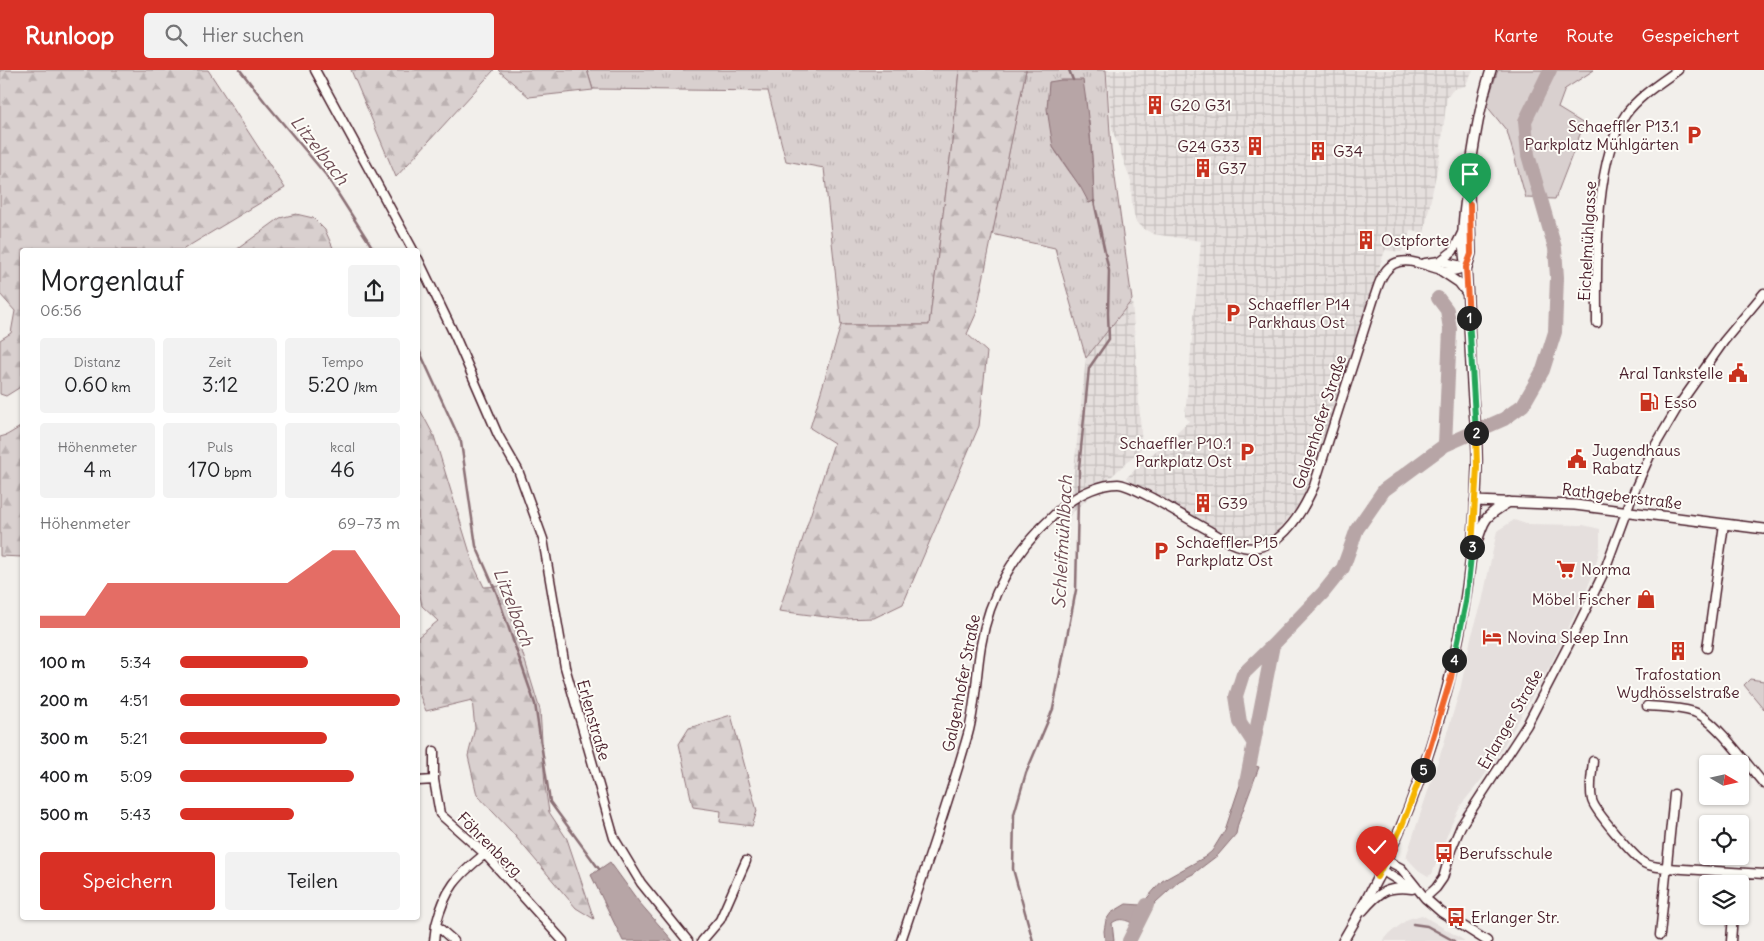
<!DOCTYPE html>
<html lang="de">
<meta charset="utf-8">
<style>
body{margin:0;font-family:Delius,sans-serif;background:#f2f2f2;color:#202124;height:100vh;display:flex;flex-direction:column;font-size:19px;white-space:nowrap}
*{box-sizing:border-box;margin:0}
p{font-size:16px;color:#757577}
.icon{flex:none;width:28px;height:28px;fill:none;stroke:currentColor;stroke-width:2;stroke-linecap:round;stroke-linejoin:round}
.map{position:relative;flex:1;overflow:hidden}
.details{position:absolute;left:20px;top:178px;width:400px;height:672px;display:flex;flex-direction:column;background:#fff;border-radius:5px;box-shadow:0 1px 4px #0004}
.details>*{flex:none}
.needle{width:32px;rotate:99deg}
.controls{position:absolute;left:1699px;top:685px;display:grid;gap:10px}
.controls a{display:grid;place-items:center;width:50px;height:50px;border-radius:5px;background:#fff;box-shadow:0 1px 4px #0004;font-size:25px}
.pin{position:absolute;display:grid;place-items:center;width:42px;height:42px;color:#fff;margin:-51px -21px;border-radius:50% 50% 50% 0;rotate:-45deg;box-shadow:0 0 5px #0007}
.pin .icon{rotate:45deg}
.km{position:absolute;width:25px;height:25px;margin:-12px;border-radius:50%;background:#222;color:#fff;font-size:14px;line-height:25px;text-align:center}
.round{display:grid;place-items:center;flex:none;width:52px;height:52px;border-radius:5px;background:#f2f2f2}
.overview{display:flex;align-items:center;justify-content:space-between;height:85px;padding:0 20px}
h1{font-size:28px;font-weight:600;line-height:38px}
.figures{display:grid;grid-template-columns:repeat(3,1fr);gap:8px;height:85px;padding:5px 20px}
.figures div{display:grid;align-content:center;border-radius:5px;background:#f2f2f2;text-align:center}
.figures b{font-size:21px;font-weight:600}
.figures small{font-size:14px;font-weight:400}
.figures p{font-size:14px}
.chart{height:140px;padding:10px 20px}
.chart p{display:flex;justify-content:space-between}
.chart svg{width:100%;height:90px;margin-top:5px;fill:#d93025;opacity:.7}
.action{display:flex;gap:10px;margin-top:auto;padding:10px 20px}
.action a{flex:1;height:58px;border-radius:5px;background:#d93025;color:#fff;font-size:20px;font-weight:600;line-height:58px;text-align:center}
.action a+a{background:#f2f2f2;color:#202124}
ul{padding:0 20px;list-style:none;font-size:16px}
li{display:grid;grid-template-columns:80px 60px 1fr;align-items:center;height:38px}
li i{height:12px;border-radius:6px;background:#d93025}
header{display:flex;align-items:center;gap:30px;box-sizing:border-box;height:70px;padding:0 25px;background:#d93025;color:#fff}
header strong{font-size:24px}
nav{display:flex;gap:28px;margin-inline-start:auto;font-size:18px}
.search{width:350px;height:45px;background:#f2f2f2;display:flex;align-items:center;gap:12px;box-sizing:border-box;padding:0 18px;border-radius:5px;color:#757577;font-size:19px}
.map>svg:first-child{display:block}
.built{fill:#e5dfdd}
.industrial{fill:url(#industrial-grid)}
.grass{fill:url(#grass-tufts);stroke:#92787d;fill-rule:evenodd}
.forest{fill:url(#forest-firs);stroke:#92787d}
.park{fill:#d9d0cf;stroke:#92787d}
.water{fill:#b7a5a6;stroke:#8b6f75}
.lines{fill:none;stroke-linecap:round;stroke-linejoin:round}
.stream{stroke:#8b6f75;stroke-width:2.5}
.river{stroke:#b7a5a6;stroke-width:14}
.minor-casing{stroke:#4a1f2b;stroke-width:11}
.tertiary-casing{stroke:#4a1f2b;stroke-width:12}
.minor{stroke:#fdfcf7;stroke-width:8}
.tertiary{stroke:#fdfcf7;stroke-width:9}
.split-1-casing{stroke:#fff;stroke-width:10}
.split-2-casing{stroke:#fff;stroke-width:10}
.split-3-casing{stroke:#fff;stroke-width:10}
.split-4-casing{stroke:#fff;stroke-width:10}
.split-5-casing{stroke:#fff;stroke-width:10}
.split-6-casing{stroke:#fff;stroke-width:10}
.split-1{stroke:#f0652b;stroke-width:6}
.split-2{stroke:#22a559;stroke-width:6}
.split-3{stroke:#f5b400;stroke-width:6}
.split-4{stroke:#22a559;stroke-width:6}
.split-5{stroke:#f0652b;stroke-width:6}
.split-6{stroke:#f5b400;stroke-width:6}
.labels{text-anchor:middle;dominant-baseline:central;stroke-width:4;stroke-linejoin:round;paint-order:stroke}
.poi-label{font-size:16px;fill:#4a1f2b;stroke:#fdfcf7;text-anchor:start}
.street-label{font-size:16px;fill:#4a1f2b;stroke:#fdfcf7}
.water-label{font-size:18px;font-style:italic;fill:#704e56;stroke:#fdfcf7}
</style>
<header>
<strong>Runloop</strong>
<div class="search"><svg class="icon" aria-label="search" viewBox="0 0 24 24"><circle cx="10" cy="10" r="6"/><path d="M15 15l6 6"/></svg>Hier suchen</div>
<nav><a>Karte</a><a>Route</a><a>Gespeichert</a></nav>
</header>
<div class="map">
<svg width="1764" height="871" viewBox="0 0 1764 871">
<defs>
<pattern id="industrial-grid" width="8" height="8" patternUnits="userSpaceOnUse" patternTransform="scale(1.25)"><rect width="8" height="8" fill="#e5dfdd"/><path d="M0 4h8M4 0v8" fill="none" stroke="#c6bfbe"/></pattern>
<pattern id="grass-tufts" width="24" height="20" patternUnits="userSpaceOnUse" patternTransform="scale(1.25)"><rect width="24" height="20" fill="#d9d0cf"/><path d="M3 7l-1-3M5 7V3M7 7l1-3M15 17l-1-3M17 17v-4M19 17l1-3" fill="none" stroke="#bcb2b2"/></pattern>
<pattern id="forest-firs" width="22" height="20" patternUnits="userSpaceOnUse" patternTransform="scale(1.25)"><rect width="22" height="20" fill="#d9d0cf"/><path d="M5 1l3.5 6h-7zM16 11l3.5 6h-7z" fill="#bcb2b2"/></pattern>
</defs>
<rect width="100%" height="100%" fill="#f2efeb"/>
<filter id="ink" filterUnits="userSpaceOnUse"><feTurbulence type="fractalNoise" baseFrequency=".02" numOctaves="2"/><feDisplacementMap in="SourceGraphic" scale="10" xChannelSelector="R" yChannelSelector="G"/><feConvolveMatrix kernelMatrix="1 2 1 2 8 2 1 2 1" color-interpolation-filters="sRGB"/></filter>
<g filter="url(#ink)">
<path class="built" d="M1514,450L1526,454L1583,455L1600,459V476L1595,499L1587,519L1551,594L1499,684L1482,709L1461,735L1451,755L1432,804L1428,806L1418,800L1406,787L1444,673L1460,620L1471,568L1482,532L1497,461Z
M1422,845L1465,871H1383L1390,863L1408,849Z"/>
<path class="industrial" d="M1107,0H1473L1465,16L1454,19L1447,26L1440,85L1424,163L1410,161L1406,176L1401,182L1385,180L1309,415L1295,440L1278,461L1270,466L1260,470H1241L1232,467L1134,414L1126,408L1189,351L1185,346L1201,171L1153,164L1141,157L1136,152L1132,136L1131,111L1112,59Z
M1132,230L1142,378L1069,446L1086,288Z"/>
<path class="grass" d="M587,0H959L952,73L929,255H841L824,98L786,91L768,21L593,19Z
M1026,0H1106L1111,79L1132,230L1086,288L1055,178L992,164ZM1089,50L1093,98L1094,130C1077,114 1065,96 1053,77Z"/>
<path class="forest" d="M0,0H208L285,118L182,180H22V316L6,326L0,324V270L11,263L15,241L0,224Z
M351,0H494L396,107Z
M498,0H587L593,20L529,27Z
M959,0H1026L976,244L967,264L987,282L979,356L903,534L874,548L842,549L779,541L834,373L810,358L841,255H929L952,73Z
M296,144L313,148L325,160L334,180H236L280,148Z
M418,336L434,366L474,496L484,517L502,516L540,640L545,716L549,742L567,769L594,849L576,838L510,760L477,725L468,686L475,658L472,630L426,641L418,621V567L438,551L422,536L418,515Z
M22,356V487L0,486V367L7,365Z
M731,645L757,741L752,756L720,752L721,741L693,737L679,674L689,658Z"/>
<path class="park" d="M1498,0H1594L1565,19L1558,38L1584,54L1555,129L1526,128L1507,61L1486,35Z
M1750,609L1764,611V639L1744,615Z"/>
<path class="water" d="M1061,10H1083C1089,50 1093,90 1094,131L1089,133L1081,118L1053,77L1047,39L1049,12Z
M1247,694L1259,697L1238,754L1236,764L1218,785L1193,804L1179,811L1156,832L1143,848L1134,854C1126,850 1120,847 1112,853L1114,871H1105L1104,861L1106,850L1111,843L1126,834L1141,835L1162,811L1205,787L1212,781L1225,760Z
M610,792L639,832L673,871H623L591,805Z"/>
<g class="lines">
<path class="stream" d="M240,0L265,32L326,105L374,180
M1069,0L1073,10
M418,278L461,372L476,476L497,524L535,634L550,732L599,799
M1079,423V398L1089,298L1109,269L1108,243L1109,201L1094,131
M1413,854L1427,856L1454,871
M1033,871L1013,799L1014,744L1026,703L1053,639L1076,520L1078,429"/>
<path class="river" d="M1438,228L1447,240L1450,259L1445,375
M1253,672L1240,652L1236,626L1243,604L1273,575
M1246,713L1273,575L1323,523L1343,498L1357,459L1384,420L1445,375L1504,349L1523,335L1543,300L1555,262L1557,207L1555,178L1528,85L1525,51L1550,0
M1129,871L1147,835"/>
<g class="minor-casing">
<path id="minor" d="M315,0L413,180
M418,189L455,266L498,365L518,400L543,469L565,597L614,768L641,813L688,871
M1440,191L1453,181L1462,163
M1425,193L1440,191L1466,197
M1441,201L1459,213L1468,225
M1597,253C1597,195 1593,92 1626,44C1639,26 1660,13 1678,0
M1707,578L1724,454
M1647,636C1663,637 1679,637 1694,642C1716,650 1748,696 1764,714
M434,681V710L440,744L485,784L563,871
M1593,691C1592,703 1589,717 1592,730C1594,740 1634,787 1644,793C1651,797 1659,797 1667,798L1764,804
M418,711L434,710
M1386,790L1401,798L1425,828L1441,842L1487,871
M1381,800L1409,817
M1736,814L1737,803
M1425,828L1436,818L1443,808L1451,780L1461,756L1527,655L1571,570L1604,502L1632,426L1652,381L1679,335L1703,301L1724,271L1764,223
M1363,841C1379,822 1387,816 1412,819
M1660,865L1674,724
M434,871L436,855
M454,871L436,855C445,819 457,806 485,784
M702,871L720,850L746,791
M901,871C924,802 948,734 968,664C976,635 976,604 981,575C989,526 1014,482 1051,448C1056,443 1061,437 1068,433C1081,423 1101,414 1118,414C1126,414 1146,425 1154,429C1172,439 1190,450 1208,460C1218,466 1230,474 1243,477C1279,484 1302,443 1314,416L1374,228C1377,220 1379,210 1385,202C1400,180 1427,198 1447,201C1454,202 1460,199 1466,197
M1731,871L1733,846"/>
</g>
<g class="tertiary-casing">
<path id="tertiary" d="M1467,197L1471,183L1469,123
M1475,431L1575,435L1764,459
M1476,475C1484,448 1485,446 1509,432
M1343,871C1429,728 1473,563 1477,397C1478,374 1475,352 1473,329C1470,285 1469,241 1466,197C1460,168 1464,142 1468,113C1474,75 1479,37 1491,0"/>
</g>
<use href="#minor" class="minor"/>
<use href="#tertiary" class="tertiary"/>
</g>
</g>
<g class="lines" filter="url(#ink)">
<g class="split-1-casing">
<path id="split-1" d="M1469,248L1466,197L1471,184L1470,134"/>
</g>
<g class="split-2-casing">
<path id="split-2" d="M1469,248L1476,363"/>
</g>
<g class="split-3-casing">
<path id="split-3" d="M1472,477L1477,397L1476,363"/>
</g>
<g class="split-4-casing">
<path id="split-4" d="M1454,590L1466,532L1472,477"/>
</g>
<g class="split-5-casing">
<path id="split-5" d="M1423,700L1451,608L1454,590"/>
</g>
<g class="split-6-casing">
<path id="split-6" d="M1377,807L1401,758L1423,700"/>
</g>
<use href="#split-1" class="split-1"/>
<use href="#split-2" class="split-2"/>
<use href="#split-3" class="split-3"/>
<use href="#split-4" class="split-4"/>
<use href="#split-5" class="split-5"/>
<use href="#split-6" class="split-6"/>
</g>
<defs>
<g id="building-bare" transform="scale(1.5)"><path d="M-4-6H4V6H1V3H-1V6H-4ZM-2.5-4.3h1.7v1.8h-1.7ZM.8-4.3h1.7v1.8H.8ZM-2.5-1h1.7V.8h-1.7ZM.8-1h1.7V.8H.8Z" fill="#c8321e" stroke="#fdfcf7" stroke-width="2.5" paint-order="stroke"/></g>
<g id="parking-bare" transform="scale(1.5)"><path d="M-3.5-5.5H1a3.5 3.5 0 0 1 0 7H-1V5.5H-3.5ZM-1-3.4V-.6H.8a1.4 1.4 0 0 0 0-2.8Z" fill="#c8321e" stroke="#fdfcf7" stroke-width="2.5" paint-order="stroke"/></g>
<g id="civic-bare" transform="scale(1.5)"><path d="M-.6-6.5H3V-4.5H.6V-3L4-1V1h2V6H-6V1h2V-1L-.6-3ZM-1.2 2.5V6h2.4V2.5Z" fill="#c8321e" stroke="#fdfcf7" stroke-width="2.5" paint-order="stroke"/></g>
<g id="fuel-bare" transform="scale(1.5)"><path d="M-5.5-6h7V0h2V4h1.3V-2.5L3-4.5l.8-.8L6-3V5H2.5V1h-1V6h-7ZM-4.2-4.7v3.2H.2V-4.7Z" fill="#c8321e" stroke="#fdfcf7" stroke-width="2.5" paint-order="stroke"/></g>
<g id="supermarket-bare" transform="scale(1.5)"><path d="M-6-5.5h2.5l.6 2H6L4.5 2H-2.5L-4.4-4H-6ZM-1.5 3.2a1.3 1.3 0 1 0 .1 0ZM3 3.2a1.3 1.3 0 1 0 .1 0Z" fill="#c8321e" stroke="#fdfcf7" stroke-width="2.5" paint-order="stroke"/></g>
<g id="shop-bare" transform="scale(1.5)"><path d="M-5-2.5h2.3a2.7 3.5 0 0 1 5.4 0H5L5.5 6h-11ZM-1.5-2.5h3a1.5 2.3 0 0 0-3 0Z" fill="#c8321e" stroke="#fdfcf7" stroke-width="2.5" paint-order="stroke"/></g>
<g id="hotel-bare" transform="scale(1.5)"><path d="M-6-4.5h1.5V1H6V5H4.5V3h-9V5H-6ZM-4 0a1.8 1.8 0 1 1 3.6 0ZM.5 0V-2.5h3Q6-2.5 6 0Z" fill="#c8321e" stroke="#fdfcf7" stroke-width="2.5" paint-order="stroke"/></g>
<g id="bus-bare" transform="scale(1.5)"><path d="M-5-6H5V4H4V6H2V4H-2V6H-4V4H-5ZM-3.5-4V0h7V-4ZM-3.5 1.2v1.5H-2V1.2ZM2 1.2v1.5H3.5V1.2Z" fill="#c8321e" stroke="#fdfcf7" stroke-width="2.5" paint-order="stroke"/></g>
</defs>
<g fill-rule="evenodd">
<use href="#building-bare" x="1155" y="35"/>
<use href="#parking-bare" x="1694" y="65"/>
<use href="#building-bare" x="1255" y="76"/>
<use href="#building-bare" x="1318" y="81"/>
<use href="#building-bare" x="1203" y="98"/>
<use href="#building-bare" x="1366" y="170"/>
<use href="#parking-bare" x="1233" y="243"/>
<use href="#civic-bare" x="1738" y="303"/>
<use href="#fuel-bare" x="1649" y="332"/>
<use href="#parking-bare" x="1247" y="382"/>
<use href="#civic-bare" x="1577" y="389"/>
<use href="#building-bare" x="1203" y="433"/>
<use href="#parking-bare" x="1161" y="481"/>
<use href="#supermarket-bare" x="1566" y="499"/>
<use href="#shop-bare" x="1646" y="529"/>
<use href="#hotel-bare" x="1492" y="567"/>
<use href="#building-bare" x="1678" y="581"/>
<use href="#bus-bare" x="1444" y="783"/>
<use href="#bus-bare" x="1456" y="847"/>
</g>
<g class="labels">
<g class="poi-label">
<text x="1170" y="35">G20 G31</text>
<text x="1679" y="56" text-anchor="end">Schaeffler P13.1<tspan x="1679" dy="18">Parkplatz Mühlgärten</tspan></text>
<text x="1240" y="76" text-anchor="end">G24 G33</text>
<text x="1333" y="81">G34</text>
<text x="1218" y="98">G37</text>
<text x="1381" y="170">Ostpforte</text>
<text x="1248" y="234">Schaeffler P14<tspan x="1248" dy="18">Parkhaus Ost</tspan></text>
<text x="1723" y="303" text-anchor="end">Aral Tankstelle</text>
<text x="1664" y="332">Esso</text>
<text x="1232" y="373" text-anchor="end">Schaeffler P10.1<tspan x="1232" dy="18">Parkplatz Ost</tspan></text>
<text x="1592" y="380">Jugendhaus<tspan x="1592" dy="18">Rabatz</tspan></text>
<text x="1218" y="433">G39</text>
<text x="1176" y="472">Schaeffler P15<tspan x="1176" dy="18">Parkplatz Ost</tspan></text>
<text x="1581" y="499">Norma</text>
<text x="1631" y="529" text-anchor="end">Möbel Fischer</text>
<text x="1507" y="567">Novina Sleep Inn</text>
<text x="1678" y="604" text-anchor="middle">Trafostation<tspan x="1678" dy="18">Wydhösselstraße</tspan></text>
<text x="1459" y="783">Berufsschule</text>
<text x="1471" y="847">Erlanger Str.</text>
</g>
<g class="street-label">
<text transform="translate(1587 171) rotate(-87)">Eichelmühlgasse</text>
<text transform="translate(1319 352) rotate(-72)">Galgenhofer Straße</text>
<text transform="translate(1622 426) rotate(7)">Rathgeberstraße</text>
<text transform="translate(961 613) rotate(-79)">Galgenhofer Straße</text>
<text transform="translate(1510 649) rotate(-60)">Erlanger Straße</text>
<text transform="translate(594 650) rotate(74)">Erlenstraße</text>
<text transform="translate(490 774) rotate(45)">Föhrenberg</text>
</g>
<g class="water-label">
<text transform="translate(320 80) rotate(52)">Litzelbach</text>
<text transform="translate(1062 472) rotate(-87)">Schleifmühlbach</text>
<text transform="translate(514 537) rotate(69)">Litzelbach</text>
</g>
</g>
</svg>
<div class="controls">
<a><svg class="needle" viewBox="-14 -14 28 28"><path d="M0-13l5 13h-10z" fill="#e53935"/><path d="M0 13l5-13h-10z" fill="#757577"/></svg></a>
<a><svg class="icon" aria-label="locate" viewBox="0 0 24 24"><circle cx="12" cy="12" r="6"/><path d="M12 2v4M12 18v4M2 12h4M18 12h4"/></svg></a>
<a><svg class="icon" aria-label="layers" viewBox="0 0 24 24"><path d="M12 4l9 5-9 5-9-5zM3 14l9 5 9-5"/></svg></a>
</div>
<div class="pin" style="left:1470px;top:134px;background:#1e9e55"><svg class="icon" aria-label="arrive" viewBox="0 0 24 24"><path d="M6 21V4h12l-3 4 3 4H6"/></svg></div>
<div class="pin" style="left:1377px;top:807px;background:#d93025"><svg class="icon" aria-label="check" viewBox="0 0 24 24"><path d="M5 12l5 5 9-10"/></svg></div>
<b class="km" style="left:1469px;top:248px">1</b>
<b class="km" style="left:1476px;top:363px">2</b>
<b class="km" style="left:1472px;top:477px">3</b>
<b class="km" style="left:1454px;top:590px">4</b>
<b class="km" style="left:1423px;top:700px">5</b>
<section class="details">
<div class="overview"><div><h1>Morgenlauf</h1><p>06:56</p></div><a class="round"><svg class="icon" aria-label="share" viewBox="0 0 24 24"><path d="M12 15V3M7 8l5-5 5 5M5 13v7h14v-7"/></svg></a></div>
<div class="figures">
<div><p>Distanz</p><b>0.60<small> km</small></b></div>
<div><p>Zeit</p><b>3:12</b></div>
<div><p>Tempo</p><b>5:20<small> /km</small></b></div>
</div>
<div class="figures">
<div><p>Höhenmeter</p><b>4<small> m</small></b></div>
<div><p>Puls</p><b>170<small> bpm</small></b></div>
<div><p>kcal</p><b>46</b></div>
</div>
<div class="chart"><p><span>Höhenmeter</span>69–73 m</p>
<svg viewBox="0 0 160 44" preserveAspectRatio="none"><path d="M0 44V38L10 38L20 38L30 22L40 22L50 22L60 22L70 22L80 22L90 22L100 22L110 22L120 14L130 6L140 6L150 22L160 38V44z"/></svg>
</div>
<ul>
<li><b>100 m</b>5:34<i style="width:58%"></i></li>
<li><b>200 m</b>4:51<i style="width:100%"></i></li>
<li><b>300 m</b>5:21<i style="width:67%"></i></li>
<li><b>400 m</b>5:09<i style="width:79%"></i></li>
<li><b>500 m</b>5:43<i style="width:52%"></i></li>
</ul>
<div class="action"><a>Speichern</a><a>Teilen</a></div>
</section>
</div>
